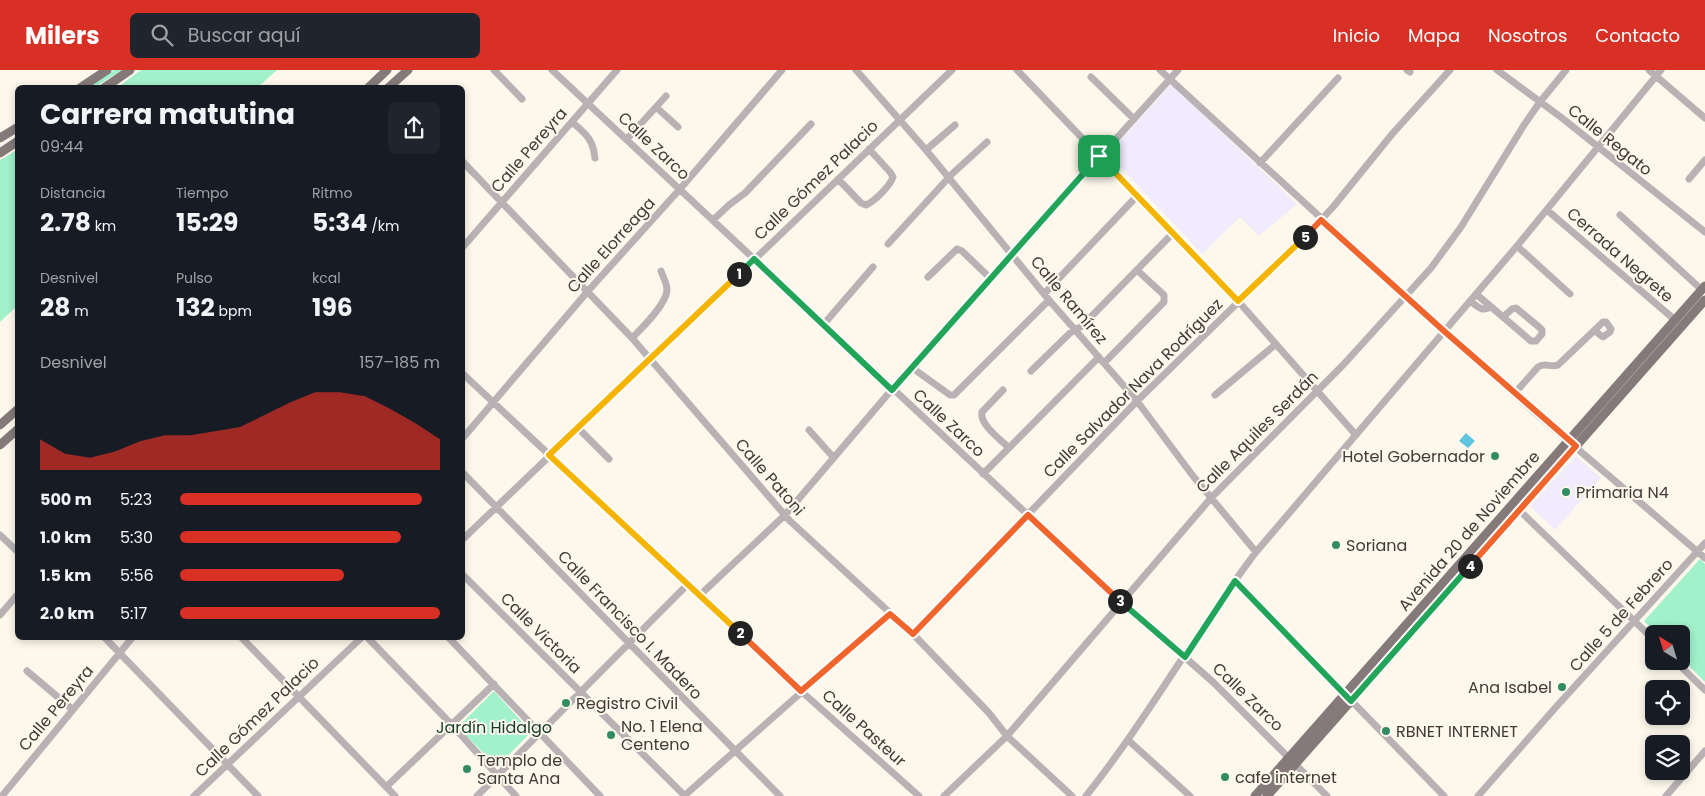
<!DOCTYPE html>
<html lang="es">
<meta charset="utf-8">
<style>
body{margin:0;font-family:Poppins,sans-serif;background:#20242c;color:#f1f3f6;height:100vh;display:flex;flex-direction:column;font-size:19px;white-space:nowrap}
*{box-sizing:border-box;margin:0}
p{font-size:16px;color:#9ea1a6}
.icon{flex:none;width:28px;height:28px;fill:none;stroke:currentColor;stroke-width:2;stroke-linecap:round;stroke-linejoin:round}
.map{position:relative;flex:1;overflow:hidden}
.side{position:absolute;left:15px;top:15px;width:450px;height:555px;display:flex;flex-direction:column;background:#171b24;border-radius:8px;box-shadow:0 2px 8px #0003}
.side>*{flex:none}
.needle{width:32px;rotate:322deg}
.controls{position:absolute;left:1645px;top:555px;display:grid;gap:10px}
.controls a{display:grid;place-items:center;width:45px;height:45px;border-radius:8px;background:#171b24;box-shadow:0 2px 8px #0003;font-size:25px}
.pin{position:absolute;display:grid;place-items:center;width:42px;height:42px;color:#fff;margin:-21px;border-radius:10px;box-shadow:0 2px 8px #0006}
.km{position:absolute;width:25px;height:25px;margin:-12px;border-radius:50%;background:#222;color:#fff;font-size:14px;line-height:25px;text-align:center}
.round{display:grid;place-items:center;flex:none;width:52px;height:52px;border-radius:8px;background:#20242c}
.headline{display:flex;align-items:center;justify-content:space-between;height:85px;padding:0 25px}
h1{font-size:28px;font-weight:700;line-height:38px}
.metrics{display:grid;grid-template-columns:repeat(3,1fr);gap:8px;height:85px;padding:5px 25px}
.metrics div{display:grid;align-content:center}
.metrics b{font-size:25px;font-weight:700}
.metrics small{font-size:14px;font-weight:400}
.metrics p{font-size:14px}
.chart{height:140px;padding:10px 25px}
.chart p{display:flex;justify-content:space-between}
.chart svg{width:100%;height:90px;margin-top:5px;fill:#d93025;opacity:.7}
ul{padding:0 25px;list-style:none;font-size:16px}
li{display:grid;grid-template-columns:80px 60px 1fr;align-items:center;height:38px}
li i{height:12px;border-radius:6px;background:#d93025}
header{display:flex;align-items:center;gap:30px;box-sizing:border-box;height:70px;padding:0 25px;background:#d93025;color:#fff}
header strong{font-size:24px}
nav{display:flex;gap:28px;margin-inline-start:auto;font-size:18px}
.search{width:350px;height:45px;background:#20242c;display:flex;align-items:center;gap:12px;box-sizing:border-box;padding:0 18px;border-radius:8px;color:#9ea1a6;font-size:19px}
.map>svg:first-child{display:block}
.education{fill:#f0ebfd}
.green{fill:#a1f1cb}
.water{fill:#61c4e1}
.lines{fill:none;stroke-linecap:round;stroke-linejoin:round}
.minor{stroke:#b9b2b4;stroke-width:7}
.major{stroke:#85797a;stroke-width:9}
.split-1-casing{stroke:#fff;stroke-width:10}
.split-2-casing{stroke:#fff;stroke-width:10}
.split-3-casing{stroke:#fff;stroke-width:10}
.split-4-casing{stroke:#fff;stroke-width:10}
.split-5-casing{stroke:#fff;stroke-width:10}
.split-6-casing{stroke:#fff;stroke-width:10}
.split-1{stroke:#22a559;stroke-width:6}
.split-2{stroke:#f5b400;stroke-width:6}
.split-3{stroke:#f0652b;stroke-width:6}
.split-4{stroke:#22a559;stroke-width:6}
.split-5{stroke:#f0652b;stroke-width:6}
.split-6{stroke:#f5b400;stroke-width:6}
.poi-dot{fill:#328c63;stroke:#fdf8eb;stroke-width:2}
.labels{text-anchor:middle;dominant-baseline:central;stroke-width:4;stroke-linejoin:round;paint-order:stroke}
.street-label{font-size:16px;fill:#3d3c37;stroke:#fdf8eb}
.poi-label{font-size:16px;fill:#3d3c37;stroke:#fdf8eb;text-anchor:start}
.park-label{font-size:16px;fill:#143b2b;stroke:#fdf8eb}
</style>
<header>
<strong>Milers</strong>
<div class="search"><svg class="icon" aria-label="search" viewBox="0 0 24 24"><circle cx="10" cy="10" r="6"/><path d="M15 15l6 6"/></svg>Buscar aquí</div>
<nav><a>Inicio</a><a>Mapa</a><a>Nosotros</a><a>Contacto</a></nav>
</header>
<div class="map">
<svg width="1705" height="726" viewBox="0 0 1705 726">
<rect width="100%" height="100%" fill="#fdf8eb"/>
<path class="education" d="M1171,14L1297,134L1259,166L1240,147L1202,184L1108,84Z
M1576,386L1601,408L1555,460L1530,436Z"/>
<path class="green" d="M114,0H122L95,17L87,18Z
M141,0H277L258,17H118Z
M17,80V236L0,252V90Z
M1700,489L1705,494V612L1681,588V564H1657L1644,551Z
M494,621L531,662L497,697L458,657Z"/>
<path class="water" d="M1466,363L1475,371L1468,378L1459,371Z"/>
<g class="lines">
<path class="minor" d="M494,0L522,29
M552,0L1028,445L1121,531L1213,612L1327,726
M856,0L926,80L1049,230L1137,331L1193,406L1256,482
M1017,0L1238,231L1356,365
M1160,0L1444,261L1532,340L1705,488
M1407,0L1410,2
M1497,0L1562,48L1705,162
M1649,0L1705,48
M1091,7L1134,49
M656,37L678,57
M572,52C586,64 593,69 595,88
M627,69L666,26
M926,80L955,55
M462,91L632,268L790,451L913,564L989,643L1007,666L1072,726
M1260,93L1338,8
M838,109L861,133L866,135C875,131 890,116 893,107L890,102L869,79
M1689,109L1705,90
M1547,140L1675,250
M1620,145L1702,220
M713,150L729,135L745,123L811,54
M888,174L952,104L987,72
M1517,176L1570,224
M462,178L617,0
M928,207L957,179L962,181L990,208
M1044,224L1137,126
M1476,224L1531,271H1536L1542,264V260L1539,257L1516,238L1512,239L1503,247
M1470,231C1478,237 1482,242 1491,237
M823,255L873,197
M632,268C642,258 666,235 667,220C667,213 663,207 661,201
M1104,293L1164,232V225L1137,200
M911,297L950,325H954L1049,230
M1031,301L1070,263L1082,256L1173,163
M462,303L801,621L919,726
M1003,320L982,342C979,354 1001,370 1009,378
M1514,324L1538,297C1545,292 1551,298 1558,295L1603,252H1606L1611,259L1610,262L1603,267L1595,261
M1215,325L1276,274
M578,358L609,389
M809,360L834,388
M462,369L588,221L680,119L782,0
M462,402L629,573L780,726
M983,404L1099,287
M1519,440L1654,570
M0,465L18,482
M462,470L952,0
M462,504L685,726
M1235,511L1444,726
M700,525L785,445L911,297L1178,0
M0,545L18,524
M913,564L1137,331L1310,162L1333,137L1393,63L1450,0
M105,568L258,726
M242,568L395,726
M368,568L452,655L516,726
M449,568L600,726
M1675,591L1705,620
M27,601L72,639
M1128,670L1190,726
M386,717L494,614
M2,726L132,568
M194,726L361,568
M477,726L688,514
M684,726L890,544
M944,726L1007,666L1211,428L1344,294L1431,198L1461,157L1524,55L1540,32L1566,0
M1086,726C1148,648 1196,561 1256,482L1517,176L1661,0
M1478,726L1556,637L1705,473
M1666,726L1705,681"/>
<path class="major" d="M80,18L107,0
M104,18L130,0
M368,18L387,0
M388,18L408,0
M0,68L18,57
M0,83L18,71
M0,355L18,339
M0,375L18,359
M1255,726L1705,216
M1267,726L1705,230"/>
</g>
<g class="lines">
<g class="split-1-casing">
<path id="split-1" d="M739,204L754,189L892,320L1099,86"/>
</g>
<g class="split-2-casing">
<path id="split-2" d="M739,204L549,385L740,563"/>
</g>
<g class="split-3-casing">
<path id="split-3" d="M740,563L801,621L890,544L913,564L1028,445L1120,531"/>
</g>
<g class="split-4-casing">
<path id="split-4" d="M1120,531L1185,587L1235,511L1351,631L1470,496"/>
</g>
<g class="split-5-casing">
<path id="split-5" d="M1305,167L1321,150L1444,261L1576,376L1470,496"/>
</g>
<g class="split-6-casing">
<path id="split-6" d="M1099,86L1238,231L1305,167"/>
</g>
<use href="#split-1" class="split-1"/>
<use href="#split-2" class="split-2"/>
<use href="#split-3" class="split-3"/>
<use href="#split-4" class="split-4"/>
<use href="#split-5" class="split-5"/>
<use href="#split-6" class="split-6"/>
</g>
<g class="poi-dot">
<circle cx="1495" cy="386" r="5"/>
<circle cx="1566" cy="422" r="5"/>
<circle cx="1336" cy="475" r="5"/>
<circle cx="1562" cy="617" r="5"/>
<circle cx="566" cy="633" r="5"/>
<circle cx="1386" cy="661" r="5"/>
<circle cx="611" cy="665" r="5"/>
<circle cx="467" cy="699" r="5"/>
<circle cx="1225" cy="707" r="5"/>
</g>
<g class="labels">
<g class="street-label">
<text transform="translate(1610 70) rotate(39)">Calle Regato</text>
<text transform="translate(654 76) rotate(43)">Calle Zarco</text>
<text transform="translate(529 80) rotate(-49)">Calle Pereyra</text>
<text transform="translate(816 110) rotate(-44)">Calle Gómez Palacio</text>
<text transform="translate(611 175) rotate(-48)">Calle Elorreaga</text>
<text transform="translate(1620 185) rotate(41)">Cerrada Negrete</text>
<text transform="translate(1069 230) rotate(50)">Calle Ramírez</text>
<text transform="translate(1133 318) rotate(-45)">Calle Salvador Nava Rodríguez</text>
<text transform="translate(949 353) rotate(43)">Calle Zarco</text>
<text transform="translate(1257 362) rotate(-45)">Calle Aquiles Serdán</text>
<text transform="translate(770 407) rotate(49)">Calle Patoni</text>
<text transform="translate(1469 461) rotate(-49)">Avenida 20 de Noviembre</text>
<text transform="translate(1621 545) rotate(-48)">Calle 5 de Febrero</text>
<text transform="translate(630 555) rotate(46)">Calle Francisco I. Madero</text>
<text transform="translate(541 563) rotate(45)">Calle Victoria</text>
<text transform="translate(1248 627) rotate(44)">Calle Zarco</text>
<text transform="translate(56 638) rotate(-50)">Calle Pereyra</text>
<text transform="translate(257 647) rotate(-44)">Calle Gómez Palacio</text>
<text transform="translate(864 658) rotate(42)">Calle Pasteur</text>
</g>
<g class="poi-label">
<text x="1485" y="386" text-anchor="end">Hotel Gobernador</text>
<text x="1576" y="422">Primaria N4</text>
<text x="1346" y="475">Soriana</text>
<text x="1552" y="617" text-anchor="end">Ana Isabel</text>
<text x="576" y="633">Registro Civil</text>
<text x="621" y="656">No. 1 Elena<tspan x="621" dy="18">Centeno</tspan></text>
<text x="1396" y="661">RBNET INTERNET</text>
<text x="477" y="690">Templo de<tspan x="477" dy="18">Santa Ana</tspan></text>
<text x="1235" y="707">cafe internet</text>
</g>
<g class="park-label">
<text x="494" y="657">Jardín Hidalgo</text>
</g>
</g>
</svg>
<div class="controls">
<a><svg class="needle" viewBox="-14 -14 28 28"><path d="M0-13l5 13h-10z" fill="#e53935"/><path d="M0 13l5-13h-10z" fill="#9ea1a6"/></svg></a>
<a><svg class="icon" aria-label="locate" viewBox="0 0 24 24"><circle cx="12" cy="12" r="6"/><path d="M12 2v4M12 18v4M2 12h4M18 12h4"/></svg></a>
<a><svg class="icon" aria-label="layers" viewBox="0 0 24 24"><path d="M12 4l9 5-9 5-9-5zM3 14l9 5 9-5"/></svg></a>
</div>
<div class="pin" style="left:1099px;top:86px;background:#1e9e55"><svg class="icon" aria-label="arrive" viewBox="0 0 24 24"><path d="M6 21V4h12l-3 4 3 4H6"/></svg></div>
<b class="km" style="left:739px;top:204px">1</b>
<b class="km" style="left:740px;top:563px">2</b>
<b class="km" style="left:1120px;top:531px">3</b>
<b class="km" style="left:1470px;top:496px">4</b>
<b class="km" style="left:1305px;top:167px">5</b>
<section class="side">
<div class="headline"><div><h1>Carrera matutina</h1><p>09:44</p></div><a class="round"><svg class="icon" aria-label="share" viewBox="0 0 24 24"><path d="M12 15V3M7 8l5-5 5 5M5 13v7h14v-7"/></svg></a></div>
<div class="metrics">
<div><p>Distancia</p><b>2.78<small> km</small></b></div>
<div><p>Tiempo</p><b>15:29</b></div>
<div><p>Ritmo</p><b>5:34<small> /km</small></b></div>
</div>
<div class="metrics">
<div><p>Desnivel</p><b>28<small> m</small></b></div>
<div><p>Pulso</p><b>132<small> bpm</small></b></div>
<div><p>kcal</p><b>196</b></div>
</div>
<div class="chart"><p><span>Desnivel</span>157–185 m</p>
<svg viewBox="0 0 160 44" preserveAspectRatio="none"><path d="M0 44V29L10 36L20 38L30 35L40 30L50 27L60 27L70 25L80 23L90 17L100 11L110 6L120 6L130 8L140 14L150 21L160 29V44z"/></svg>
</div>
<ul>
<li><b>500 m</b>5:23<i style="width:93%"></i></li>
<li><b>1.0 km</b>5:30<i style="width:85%"></i></li>
<li><b>1.5 km</b>5:56<i style="width:63%"></i></li>
<li><b>2.0 km</b>5:17<i style="width:100%"></i></li>
</ul>
</section>
</div>
